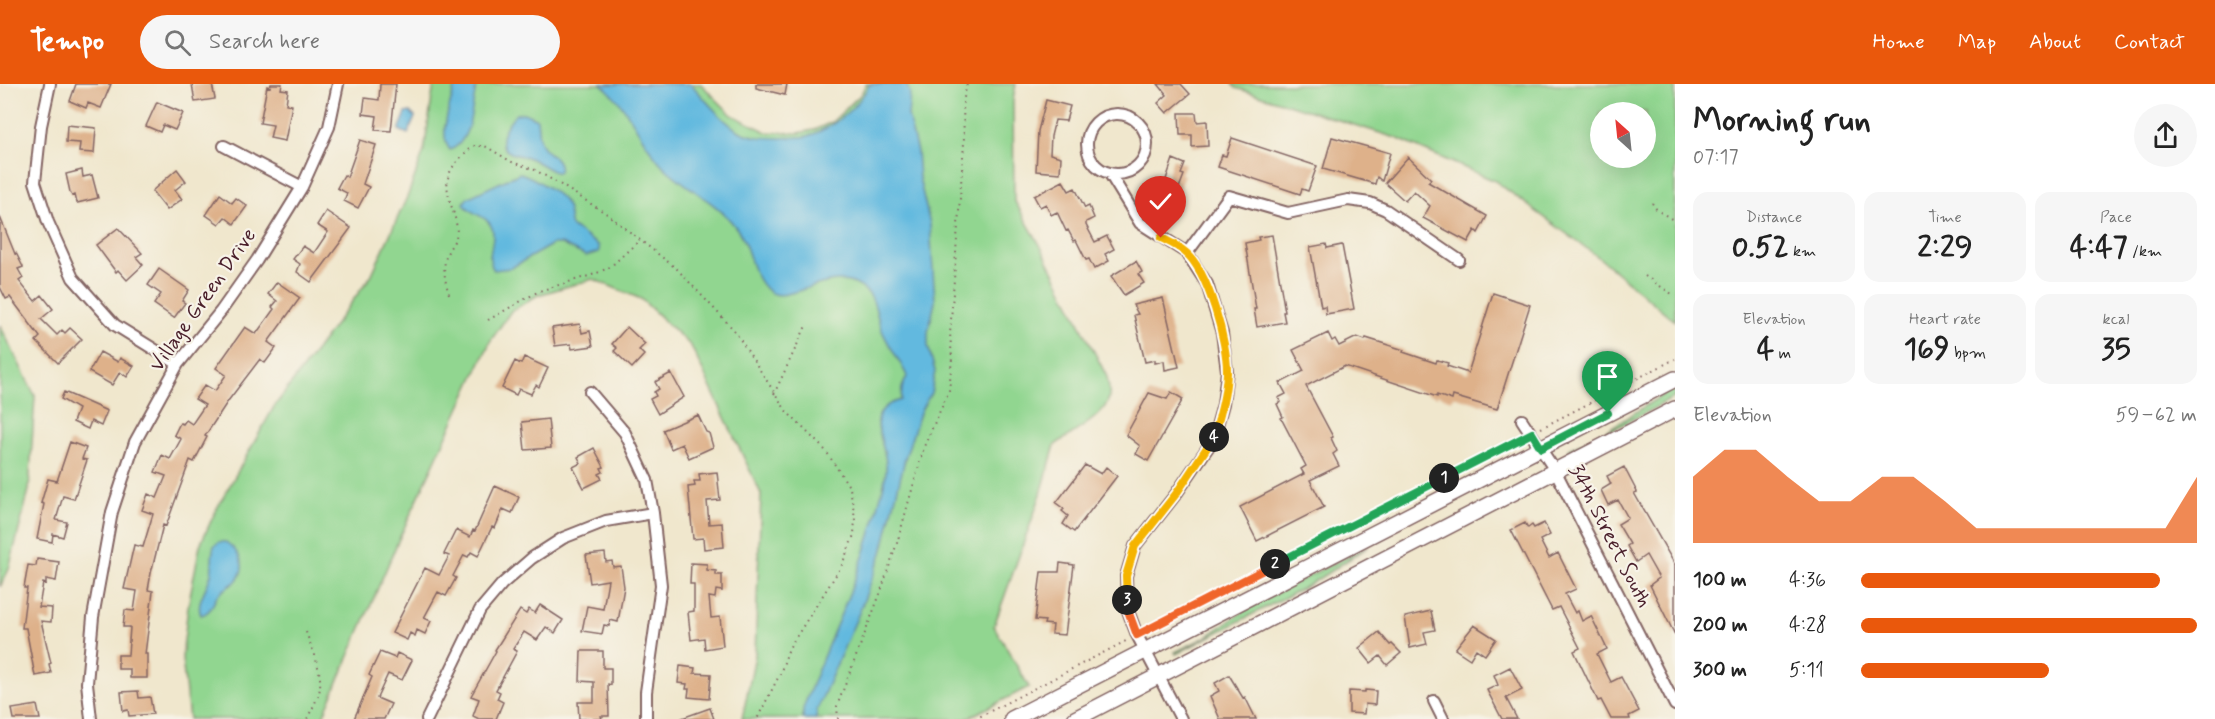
<!DOCTYPE html>
<meta charset="utf-8">
<style>
body{margin:0;font-family:Mynerve,sans-serif;background:#f6f6f6;color:#222;height:100vh;display:flex;flex-direction:column;font-size:22px;white-space:nowrap}
*{box-sizing:border-box;margin:0}
p{font-size:20px;color:#767676}
.icon{flex:none;width:33px;height:33px;fill:none;stroke:currentColor;stroke-width:2;stroke-linecap:round;stroke-linejoin:round}
.map{position:relative;flex:1;overflow:hidden}
.details{display:flex;flex-direction:column;background:#fff;width:540px}
.details>*{flex:none}
.needle{width:39px;rotate:333deg}
.fabs{position:absolute;left:1590px;top:18px;display:grid;gap:12px}
.fabs a{display:grid;place-items:center;width:66px;height:66px;border-radius:50%;background:#fff;box-shadow:0 6px 24px #0002;font-size:30px}
.pin{position:absolute;display:grid;place-items:center;width:51px;height:51px;color:#fff;margin:-62px -26px;border-radius:50% 50% 50% 0;rotate:-45deg;box-shadow:0 0 6px #0007}
.pin .icon{rotate:45deg}
.km{position:absolute;width:30px;height:30px;margin:-15px;border-radius:50%;background:#222;color:#fff;font-size:16px;line-height:30px;text-align:center}
.round{display:grid;place-items:center;flex:none;width:63px;height:63px;border-radius:32px;background:#f6f6f6}
.headline{display:flex;align-items:center;justify-content:space-between;height:102px;padding:0 18px}
h1{font-size:33px;font-weight:700;line-height:45px}
.stats{display:grid;grid-template-columns:repeat(3,1fr);gap:9px;height:102px;padding:6px 18px}
.stats div{display:grid;align-content:center;border-radius:15px;background:#f6f6f6;text-align:center}
.stats b{font-size:30px;font-weight:700}
.stats small{font-size:16px;font-weight:400}
.stats p{font-size:16px}
.chart{height:168px;padding:12px 18px}
.chart p{display:flex;justify-content:space-between}
.chart svg{width:100%;height:108px;margin-top:6px;fill:#ea580c;opacity:.7}
ul{padding:0 18px;list-style:none;font-size:20px}
li{display:grid;grid-template-columns:96px 72px 1fr;align-items:center;height:45px}
li i{height:15px;border-radius:8px;background:#ea580c}
header{display:flex;align-items:center;gap:36px;box-sizing:border-box;height:84px;padding:0 30px;background:#ea580c;color:#fff}
header strong{font-size:28px}
nav{display:flex;gap:33px;margin-inline-start:auto;font-size:21px}
.search{width:420px;height:54px;background:#f6f6f6;display:flex;align-items:center;gap:15px;box-sizing:border-box;padding:0 21px;border-radius:33px;color:#767676;font-size:22px}
main{display:flex;flex:1;min-height:0}
.map>svg:first-child{display:block}
.green{fill:#91d690;stroke:#6e7a5e;stroke-width:1.5;fill-rule:evenodd}
.water{fill:#62b9df;stroke:#566c85;stroke-width:1.5}
.building{fill:#deb18a}
.lines{fill:none;stroke-linecap:round;stroke-linejoin:round}
.street-casing{stroke:#846564;stroke-width:14}
.secondary-casing{stroke:#846564;stroke-width:18}
.path{stroke:#846564;stroke-width:2;stroke-dasharray:1.5 4.5;stroke-linecap:butt}
.street{stroke:#fff;stroke-width:10}
.secondary{stroke:#fff;stroke-width:15}
.split-1-casing{stroke:#fff;stroke-width:12}
.split-2-casing{stroke:#fff;stroke-width:12}
.split-3-casing{stroke:#fff;stroke-width:12}
.split-4-casing{stroke:#fff;stroke-width:12}
.split-5-casing{stroke:#fff;stroke-width:12}
.split-1{stroke:#22a559;stroke-width:8}
.split-2{stroke:#22a559;stroke-width:8}
.split-3{stroke:#f0652b;stroke-width:8}
.split-4{stroke:#f5b400;stroke-width:8}
.split-5{stroke:#f5b400;stroke-width:8}
.labels{text-anchor:middle;dominant-baseline:central;stroke-width:4.5;stroke-linejoin:round;paint-order:stroke}
.street-label{font-size:21px;fill:#4a1f2b;stroke:#f7f3e8}
</style>
<header>
<strong>Tempo</strong>
<div class="search"><svg class="icon" aria-label="search" viewBox="0 0 24 24"><circle cx="10" cy="10" r="6"/><path d="M15 15l6 6"/></svg>Search here</div>
<nav><a>Home</a><a>Map</a><a>About</a><a>Contact</a></nav>
</header>
<main>
<div class="map">
<svg width="1675" height="635" viewBox="0 0 1675 635">
<rect width="100%" height="100%" fill="#f7f3e8"/>
<filter id="ink" filterUnits="userSpaceOnUse"><feTurbulence type="fractalNoise" baseFrequency=".0167" numOctaves="2"/><feDisplacementMap in="SourceGraphic" scale="12" xChannelSelector="R" yChannelSelector="G"/><feConvolveMatrix kernelMatrix="1 2 1 2 8 2 1 2 1" color-interpolation-filters="sRGB"/></filter>
<filter id="wash" filterUnits="userSpaceOnUse"><feTurbulence type="fractalNoise" baseFrequency=".008" numOctaves="4" result="noise"/><feDisplacementMap in="SourceGraphic" scale="24" xChannelSelector="R" yChannelSelector="G"/><feGaussianBlur stdDeviation="1.35" result="paint"/><feColorMatrix in="noise" values="0 0 0 0 0 0 0 0 0 0 0 0 0 0 0 0 0 1.4 0 .05"/><feComposite in="paint" operator="in"/></filter>
<g filter="url(#wash)">
<rect width="100%" height="100%" fill="#f0e7cd"/>
<path class="green" d="M434,0H701L732,31L767,48L798,49L814,46L832,38L861,10L866,0H1016L1013,16L1014,116L1039,159L1107,293C1108,299 1110,306 1109,312C1108,331 1070,350 1055,361L1041,410L994,542L1029,603L966,635H742L755,572L761,410L691,262L641,215L593,195L538,211L511,227L491,256L399,455L322,635H189L182,574L188,522L200,461L216,426L274,323L371,192L408,111L424,67Z
M1232,0H1675V237L1597,172L1495,97L1396,54L1236,4ZM1600,28H1646V74H1600Z
M0,241L35,312L29,406L9,485L0,503Z
M1675,303V313L1570,368L1569,365L1603,349Z
M1368,462V463L1309,501L1176,570L1175,568L1204,554L1259,517Z"/>
<path class="water" d="M455,0H477C471,20 473,57 450,66C437,50 452,19 455,0Z
M601,0H691C705,15 719,34 736,45C750,54 765,54 780,54C789,53 800,54 808,52C833,44 858,23 870,0H906L910,9L908,32L917,68L919,94L930,140L935,218L928,248V262L935,287L931,309L921,326L906,371L882,469L859,529L817,626L816,635H803V625C828,555 863,489 880,415C883,405 887,390 886,379C884,353 862,326 901,316L902,304L907,292C900,276 887,260 881,244C877,234 876,218 869,210C836,174 788,226 767,206C749,189 751,163 737,145C719,119 687,105 664,83C639,57 632,25 601,0Z
M410,28L415,33L408,50L399,46L406,29Z
M524,29L537,35C538,42 538,54 541,60C547,72 562,72 559,88H555C546,84 538,78 529,74C524,72 517,72 511,69C492,61 507,39 516,30Z
M520,89C533,93 558,108 565,119C570,126 568,134 571,142L599,162V168L586,172L561,160H553L511,184L494,186C484,172 497,158 492,144C487,130 469,131 464,119L467,114Z
M219,458H226C240,468 249,484 235,498C230,502 224,505 219,510C212,518 213,528 201,531C195,518 208,504 211,490C213,481 211,471 214,462Z"/>
<g id="blocks">
<path class="building" d="M76,0H111L101,24L88,19L86,24L70,17Z
M192,0H212L215,15L195,18Z
M271,0H282L281,5L288,6L286,20L292,21L285,57L270,54L273,41L260,39L267,2L270,3Z
M380,0H396L391,47L375,46L377,32L363,30L365,14L379,16Z
M756,0H787L785,11L756,4Z
M1158,0H1181L1190,10L1167,29L1158,19L1167,11Z
M1046,16L1070,22L1066,37L1055,36L1051,52L1050,70L1061,73L1060,89L1036,87L1038,47Z
M157,18L183,29L175,46L163,41L160,48L146,42Z
M1179,29H1196L1197,38L1207,37L1208,62L1192,63V51H1180Z
M67,41L96,44L94,69L79,68L80,59L66,58Z
M1332,53L1390,69L1382,97L1377,93L1375,100L1323,85Z
M1232,54L1317,82L1308,107L1302,105L1300,110L1218,83L1222,71L1226,72Z
M360,56L376,61L363,100L369,103L358,124L344,117L347,109L337,104L344,91L347,93Z
M1408,73L1431,95L1428,98L1487,132L1478,149L1475,146L1468,158L1423,134L1430,122L1414,107L1405,117L1385,99Z
M1173,75L1185,80L1181,90L1184,91L1176,112L1162,107Z
M177,85L186,97L175,106L182,115L167,126L152,107Z
M82,86L83,93L92,91L98,114L77,119L75,111L72,112L70,108L66,90Z
M1063,97L1069,107L1075,104L1085,124L1089,122L1094,134L1086,138V141L1095,158L1107,152L1114,165L1105,170L1109,177L1094,185L1089,175L1086,176L1076,156L1074,157L1068,146L1066,147L1057,128L1051,131L1046,120L1040,123L1034,112Z
M220,110L232,119L236,114L247,122L234,140L225,133L219,140L206,131Z
M326,127L351,144L311,198L297,188L300,180L293,175L303,162L314,169L328,148L317,141Z
M0,133L15,170L16,169L23,183L18,185L23,194L19,197L35,217L42,211L53,225L41,235L57,251L62,246L65,249L70,244L82,255L58,279L36,257L40,253L10,213L6,215L0,203Z
M118,144L142,169L136,173L143,181L127,196L118,186L116,188L96,161Z
M1272,151L1285,228H1283L1285,238L1257,243L1254,225H1256L1245,159L1259,156L1258,153Z
M1326,160L1327,164L1342,161L1354,225L1326,230L1325,222L1321,223L1310,163Z
M1136,177L1142,188L1138,190L1144,199L1124,211L1111,192Z
M159,185L189,206L182,217L185,219L174,234L154,220L161,210L148,201Z
M277,198L300,214L268,258L276,264L265,279L260,275L228,317L205,352L207,353L194,378L190,376L166,442L163,441L151,489L148,506L153,507L145,570H147V594H130V585H118V571H128L130,543H123L125,526L134,527L137,507L124,505L134,461L143,463L153,430L142,426L148,410L157,414L166,392L155,388L162,371L170,375L181,355L174,351L180,339L183,340L186,336L192,340L205,321L195,315L205,301L215,307L226,291L216,284L245,243L256,250L274,225L272,223L277,217L268,210Z
M1493,209L1530,221L1497,325L1453,312L1452,316L1437,311V313L1345,282L1306,302L1333,353L1331,354L1337,367L1333,370L1339,382L1310,396L1324,423L1257,457L1240,423L1304,390L1301,385L1306,382L1281,334L1283,333L1277,320L1281,318L1278,314L1286,310L1280,299L1304,287L1293,266L1328,249L1332,257L1335,255L1339,262L1357,253L1365,256L1366,254L1404,266L1403,268L1436,279L1437,276L1448,279L1447,282L1468,289Z
M1163,214L1179,283L1165,286L1164,277L1155,279V276L1145,278L1134,231L1138,230L1133,221Z
M580,240L582,249L590,247L593,262L572,265L571,260L555,262L552,244Z
M627,243L645,260L639,266L644,271L632,284L614,267L617,264L612,260Z
M100,268L118,278L120,274L134,282L127,293L120,288L112,301L89,288Z
M524,273L548,284L539,303L536,301L531,310L519,305L516,311L502,304L515,277L521,280Z
M671,289L684,313L658,330L650,315L656,312L654,308L659,305L655,298Z
M64,308L107,327L101,342L91,337L88,345L73,338L78,325L61,315Z
M1171,308L1183,315L1148,377L1136,370L1140,362L1126,351L1149,309L1167,315Z
M698,331L706,348L709,349L713,363L689,374L682,360L671,365L663,346Z
M548,335L551,364L525,366L522,338Z
M70,358L86,364L82,375L87,376L74,415L63,412L56,436L67,438L63,453L53,450L52,458L37,455L44,420L41,419L48,395L57,397Z
M594,364L604,383L601,384L603,388L599,390L602,395L584,404L573,383L581,379L578,373Z
M1085,381L1101,390L1106,383L1117,392L1074,448L1063,440L1068,432L1062,427L1064,425L1056,419Z
M1624,383L1637,408L1634,409L1675,481V551L1650,501L1659,494L1646,471L1636,478L1627,462L1630,460L1618,440L1628,434L1618,416L1608,421L1601,406L1611,400L1607,392Z
M717,388L720,416L707,417L709,440L722,439L724,463L704,465L703,454L693,455L688,403L695,402L694,397H700L699,390Z
M495,402L519,413L512,429L503,425L495,444L492,443L478,472L471,468L468,473L464,471L453,492L456,494L446,512L438,508L424,534L431,537L425,550L417,546L415,552L410,549L407,556L392,549L425,484L439,491L449,472L444,470L456,446L470,453L473,446L475,447Z
M1525,439L1528,444L1532,441L1534,444L1544,439L1550,451L1540,456L1549,474L1558,469L1576,505L1565,510L1575,529L1578,527L1582,537L1591,532L1607,565L1597,570L1611,598L1621,593L1639,627L1629,632L1630,635H1611L1601,616L1598,617L1574,567L1580,564L1559,523L1552,526L1511,446Z
M605,469L606,478L612,477L613,483L621,482L624,503L618,538L610,536L609,542L604,541L602,550L582,547L587,522L603,525L608,496L590,499L586,471Z
M37,475L59,478L56,497L46,495V500L43,499L39,523L52,524L51,538L41,537L51,579L49,580L51,589L35,592L26,544H22L27,504H24L28,481L36,482Z
M691,479L707,480V486L716,487V491H722V507L716,506L715,514L709,513L711,534L720,533L723,562L705,565L704,554L691,556L688,528L694,527V500H690Z
M1060,479L1074,481L1065,551L1052,550L1053,541L1044,540L1045,537L1035,536L1041,488H1059Z
M540,521L563,536L555,549L546,543L537,556L524,548L513,565L517,567L496,606L500,608L497,615L503,618L496,635H479L473,632L479,615L471,612L496,567L495,566L520,526L526,530L529,525L535,529Z
M1431,527L1435,546L1424,548L1427,560L1410,564L1405,533Z
M1474,541L1496,555L1485,571L1476,565L1470,575L1455,565Z
M1379,548L1390,561L1392,560L1401,569L1387,581L1380,572L1371,579L1359,564Z
M581,567H603V584H611V601L608,600L609,632H601L602,635H579L578,618H594V598L580,597Z
M380,568L395,574L397,569L412,576L402,596L388,590L377,614L391,620L384,635H354L372,593L369,591Z
M680,582L695,584L694,589L711,590L709,615L688,613L689,605H686L687,600L678,599Z
M1510,583L1522,606L1506,614L1517,635H1502L1487,606L1498,601L1494,591Z
M1229,591L1243,614L1245,613L1256,635H1220L1210,612L1219,607L1215,599Z
M1365,606L1376,607L1375,621L1365,620L1364,630L1349,629V607L1365,608Z
M138,607L139,614L150,613L153,630L129,632L128,626L123,627L121,608Z
M37,621L40,635H14L12,625Z
M710,624L714,635H682V634Z"/>
</g>
</g>
<g filter="url(#ink)">
<use href="#blocks" fill-opacity="0" stroke="#846564" stroke-width="1.5"/>
<g class="lines">
<g class="street-casing">
<path id="street" d="M50,0L41,42L35,98L48,138L73,194L115,241L178,280
M1087 60a30 30 0 1 1 60 0a30 30 0 1 1-60 0Z
M224,62L302,103
M1110,90L1140,139L1187,169L1207,200L1222,249L1227,287L1223,320L1213,356L1176,410L1135,462L1126,492L1127,524L1137,551L1181,635
M1187,169L1229,112L1288,129L1348,116L1370,119L1386,126L1459,176
M590,308L625,349L647,396L653,429L661,501L646,608V635
M1522,336L1556,388L1675,621
M1434,617L1443,635
M91,635L87,599L93,533L112,428L135,358L178,280L221,227L257,176L302,103L329,43L338,0
M427,635L480,526L502,500L532,474L563,454L606,437L653,429"/>
</g>
<g class="secondary-casing">
<path id="secondary" d="M1012,635L1675,295
M1075,635L1675,325"/>
</g>
<path class="path" d="M1652,119L1657,126L1675,137
M1645,192L1675,212
M449,210C445,197 442,183 447,170C449,164 454,159 456,153C458,147 456,137 454,130C442,95 445,87 473,62H485L512,78L535,86L561,101L607,130L677,185L734,246L787,328L826,367L850,404L855,434L854,451L841,483L789,564L780,590L757,635
M488,236L539,207L595,190L610,183L640,156
M774,310L806,242
M1541,344L1675,275
M1146,546L1520,355
M306,548C312,566 324,589 319,609C316,618 311,627 307,635
M838,635L837,622L880,510L897,459L925,360L949,307L952,274L950,250L964,59L963,18L967,0
M975,635L1128,556"/>
<use href="#street" class="street"/>
<use href="#secondary" class="secondary"/>
</g>
</g>
<g class="lines" filter="url(#ink)">
<g class="split-1-casing">
<path id="split-1" d="M1444,394L1532,349L1541,364L1608,329"/>
</g>
<g class="split-2-casing">
<path id="split-2" d="M1275,480L1444,394"/>
</g>
<g class="split-3-casing">
<path id="split-3" d="M1127,516V524L1137,551L1275,480"/>
</g>
<g class="split-4-casing">
<path id="split-4" d="M1127,516L1126,492L1135,462L1176,410L1214,353"/>
</g>
<g class="split-5-casing">
<path id="split-5" d="M1161,154C1169,158 1178,162 1185,168C1208,186 1228,260 1227,289C1226,311 1220,331 1214,353"/>
</g>
<use href="#split-1" class="split-1"/>
<use href="#split-2" class="split-2"/>
<use href="#split-3" class="split-3"/>
<use href="#split-4" class="split-4"/>
<use href="#split-5" class="split-5"/>
</g>
<g class="labels">
<g class="street-label">
<text transform="translate(203 216) rotate(-55)">Village Green Drive</text>
<text transform="translate(1610 452) rotate(63)">34th Street South</text>
</g>
</g>
</svg>
<div class="fabs">
<a><svg class="needle" viewBox="-14 -14 28 28"><path d="M0-13l5 13h-10z" fill="#e53935"/><path d="M0 13l5-13h-10z" fill="#767676"/></svg></a>
</div>
<div class="pin" style="left:1608px;top:329px;background:#1e9e55"><svg class="icon" aria-label="arrive" viewBox="0 0 24 24"><path d="M6 21V4h12l-3 4 3 4H6"/></svg></div>
<div class="pin" style="left:1161px;top:154px;background:#d93025"><svg class="icon" aria-label="check" viewBox="0 0 24 24"><path d="M5 12l5 5 9-10"/></svg></div>
<b class="km" style="left:1444px;top:394px">1</b>
<b class="km" style="left:1275px;top:480px">2</b>
<b class="km" style="left:1127px;top:516px">3</b>
<b class="km" style="left:1214px;top:353px">4</b>
</div>
<section class="details">
<div class="headline"><div><h1>Morning run</h1><p>07:17</p></div><a class="round"><svg class="icon" aria-label="share" viewBox="0 0 24 24"><path d="M12 15V3M7 8l5-5 5 5M5 13v7h14v-7"/></svg></a></div>
<div class="stats">
<div><p>Distance</p><b>0.52<small> km</small></b></div>
<div><p>Time</p><b>2:29</b></div>
<div><p>Pace</p><b>4:47<small> /km</small></b></div>
</div>
<div class="stats">
<div><p>Elevation</p><b>4<small> m</small></b></div>
<div><p>Heart rate</p><b>169<small> bpm</small></b></div>
<div><p>kcal</p><b>35</b></div>
</div>
<div class="chart"><p><span>Elevation</span>59–62 m</p>
<svg viewBox="0 0 160 44" preserveAspectRatio="none"><path d="M0 44V17L10 6L20 6L30 17L40 27L50 27L60 17L70 17L80 27L90 38L100 38L110 38L120 38L130 38L140 38L150 38L160 17V44z"/></svg>
</div>
<ul>
<li><b>100 m</b>4:36<i style="width:89%"></i></li>
<li><b>200 m</b>4:28<i style="width:100%"></i></li>
<li><b>300 m</b>5:11<i style="width:56%"></i></li>
</ul>
</section>
</main>
